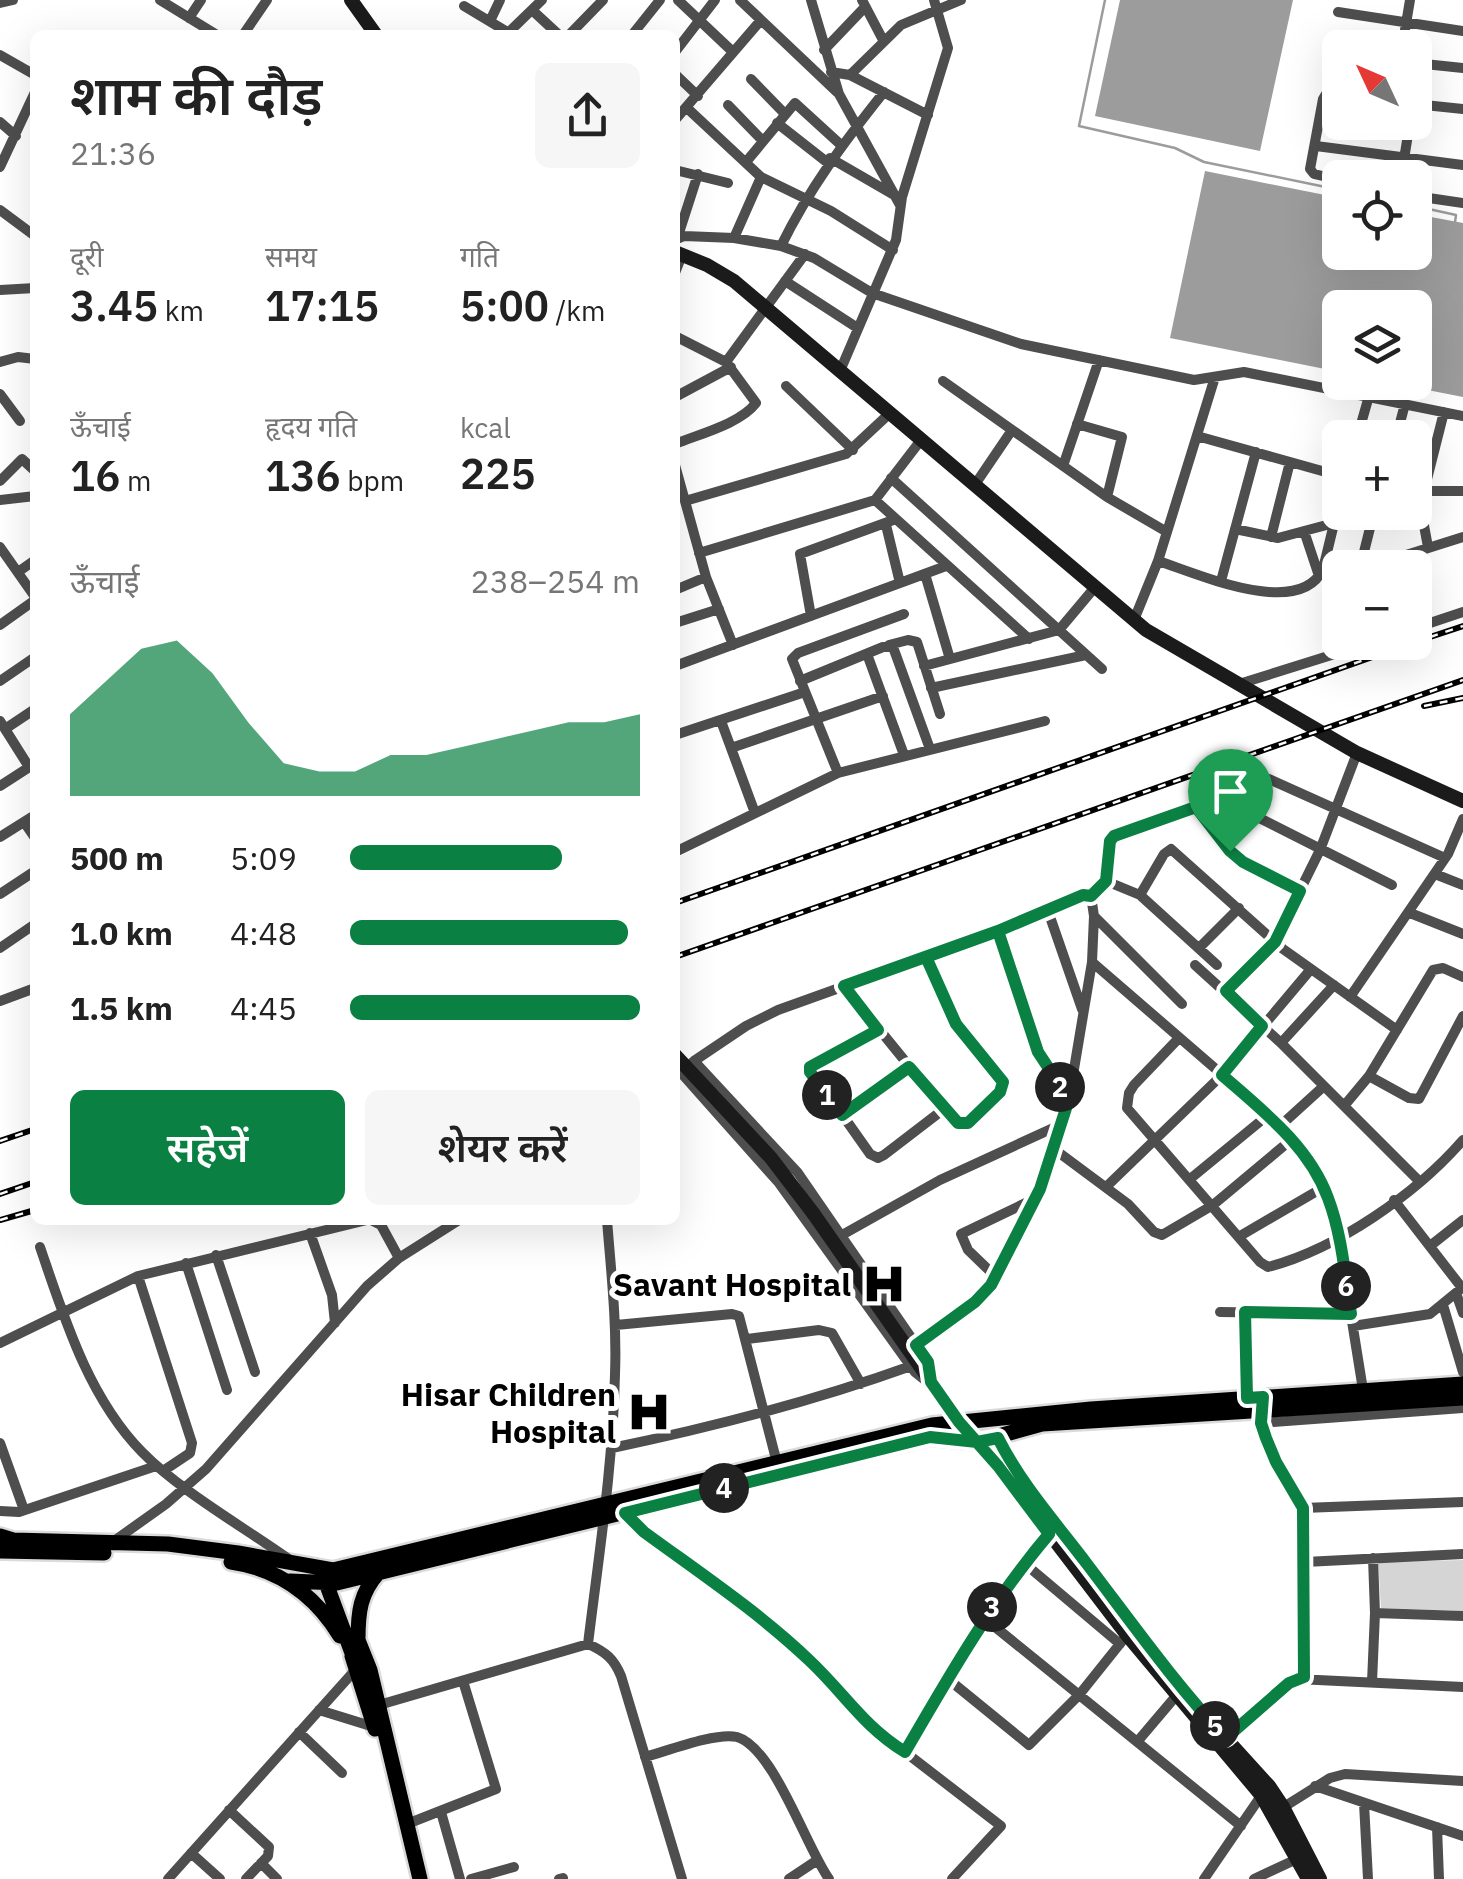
<!DOCTYPE html>
<html lang="hi">
<meta charset="utf-8">
<style>
body{margin:0;font-family:"IBM Plex Sans","Noto Sans Devanagari",sans-serif;background:#f6f6f6;color:#222;height:100vh;display:flex;flex-direction:column;font-size:38px;white-space:nowrap}
*{box-sizing:border-box;margin:0}
p{font-size:32px;color:#767676}
.icon{flex:none;width:55px;height:55px;fill:none;stroke:currentColor;stroke-width:2;stroke-linecap:round;stroke-linejoin:round}
.map{position:relative;flex:1;overflow:hidden}
.side{position:absolute;left:30px;top:30px;width:650px;height:1195px;display:flex;flex-direction:column;background:#fff;border-radius:15px;box-shadow:0 10px 40px #0002}
.side>*{flex:none}
.needle{width:65px;rotate:314deg}
.tools{position:absolute;left:1322px;top:30px;display:grid;gap:20px}
.tools a{display:grid;place-items:center;width:110px;height:110px;border-radius:15px;background:#fff;box-shadow:0 10px 40px #0002;font-size:50px}
.pin{position:absolute;display:grid;place-items:center;width:85px;height:85px;color:#fff;margin:-102px -42px;border-radius:50% 50% 50% 0;rotate:-45deg;box-shadow:0 0 10px #0007}
.pin .icon{rotate:45deg}
.km{position:absolute;width:50px;height:50px;margin:-25px;border-radius:50%;background:#222;color:#fff;font-size:28px;line-height:50px;text-align:center}
.round{display:grid;place-items:center;flex:none;width:105px;height:105px;border-radius:15px;background:#f6f6f6}
.head{display:flex;align-items:center;justify-content:space-between;height:170px;padding:0 40px}
h1{font-size:55px;font-weight:600;line-height:75px}
.stats{display:grid;grid-template-columns:repeat(3,1fr);gap:15px;height:170px;padding:10px 40px}
.stats div{display:grid;align-content:center}
.stats b{font-size:42px;font-weight:600}
.stats small{font-size:28px;font-weight:400}
.stats p{font-size:28px}
.chart{height:280px;padding:20px 40px}
.chart p{display:flex;justify-content:space-between}
.chart svg{width:100%;height:180px;margin-top:10px;fill:#0b8043;opacity:.7}
.primary-button{display:flex;gap:20px;margin-top:auto;padding:20px 40px}
.primary-button a{flex:1;height:115px;border-radius:15px;background:#0b8043;color:#fff;font-size:40px;font-weight:600;line-height:115px;text-align:center}
.primary-button a+a{background:#f6f6f6;color:#222}
ul{padding:0 40px;list-style:none;font-size:32px}
li{display:grid;grid-template-columns:160px 120px 1fr;align-items:center;height:75px}
li i{height:25px;border-radius:12px;background:#0b8043}
.map>svg:first-child{display:block}
.green{fill:#d5d5d5}
.water{fill:#9c9c9c}
.lines{fill:none;stroke-linecap:round;stroke-linejoin:round}
.stream{stroke:#9c9c9c;stroke-width:2.5}
.primary-casing{stroke:#dbdbdb;stroke-width:20}
.street{stroke:#4e4e4e;stroke-width:10}
.secondary{stroke:#1b1b1b;stroke-width:14}
.primary{stroke:#000;stroke-width:15}
.rail-casing{stroke:#000;stroke-width:6}
.rail{stroke:#fff;stroke-width:2.5;stroke-dasharray:8;stroke-linecap:butt}
.secondary-bridge{stroke:#1b1b1b;stroke-width:14}
.route-casing{stroke:#fff;stroke-width:20}
.route{stroke:#0b8043;stroke-width:12}
.labels{text-anchor:middle;dominant-baseline:central;stroke-width:10;stroke-linejoin:round;paint-order:stroke}
.poi-label{font-size:32px;font-weight:bold;fill:#000;stroke:#fff;text-anchor:end}
</style>
<div class="map">
<svg width="1463" height="1879" viewBox="0 0 1463 1879">
<rect width="100%" height="100%" fill="#fff"/>
<path class="green" d="M1463,1560V1611L1381,1608L1378,1562Z"/>
<path class="water" d="M1120,0H1293L1260,151L1095,116Z
M1205,171L1340,198V252H1415V214L1463,223V397L1392,383L1415,382V308H1340V372L1170,338Z"/>
<g class="lines">
<path class="stream" d="M1105,0L1079,126L1175,148L1204,162L1340,190
M1415,206L1456,215L1455,222"/>
<g class="primary-casing">
<path id="primary" d="M0,1536L13,1540L168,1544L238,1553L333,1570L334,1576
M0,1551L104,1553
M231,1562C279,1569 315,1595 340,1636
M290,1581L337,1583L930,1437L977,1442L1042,1424L1463,1398
M356,1635L370,1670L420,1879
M358,1640C358,1612 360,1593 379,1572
M352,1656L375,1729
M356,1664L326,1583L333,1570L932,1425L1091,1409L1463,1384"/>
</g>
<path class="street" d="M160,0L217,35
M678,0L733,52
M740,0L837,92
M811,0L839,94L900,205
M862,0L883,40
M0,3L13,0
M464,6L509,33
M532,10L559,35
M1338,12L1463,31
M189,18L201,0
M490,21L500,0
M507,34L542,0
M243,35L267,0
M569,35L603,0
M632,35L660,0
M1402,48L1410,0
M824,50L865,7
M675,52L715,0
M1331,53L1340,54
M0,55L35,75
M1415,63L1463,68
M831,72L850,75L901,25L961,0
M675,74L698,96
M850,75L928,115
M751,79L785,114
M1340,95L1326,94L1323,99L1310,169L1314,174L1340,180
M1415,104L1463,109
M728,105L762,140
M687,108L761,177L831,211L893,250
M675,120L761,20
M0,122L16,136
M777,123L828,163
M1316,146L1463,165
M830,158L894,195
M746,162L795,103L841,145
M0,167L35,92
M675,170L728,183
M1401,178L1410,122
M1415,196L1463,203
M0,210L35,236
M734,238L761,177
M677,239L698,174
M675,240L684,236L734,238L781,246L814,258L872,293L1021,344L1194,380L1244,372L1463,416
M781,246C809,189 844,142 884,92
M675,273L682,255
M785,281L856,327
M0,290L35,288
M675,336L726,362L756,403C740,424 699,434 675,444
M0,362L18,357L35,359
M726,362L805,254
M840,371L896,240L902,197L948,48L934,0
M943,381L1107,497L1167,532
M786,386L853,450
M0,394L20,421
M675,397L731,367
M1077,424L1122,437L1107,497
M1197,436L1340,476
M1357,438L1369,396
M1396,438L1405,404
M675,465L706,577L733,645
M1063,466L1099,360
M891,478L1102,669
M0,481L22,459L35,471
M974,486L1012,430
M1424,491L1444,412
M0,500L35,496
M875,500L1029,639
M685,501L846,454L890,413
M886,525L900,583
M1235,529L1278,538L1334,523
M1304,531L1319,576
M1271,537L1290,462
M0,547L35,597
M1428,547L1420,504L1424,491H1463
M699,553L875,500L921,440
M1158,561C1196,573 1299,620 1323,569L1340,499
M1360,568L1374,512
M1365,568L1463,537
M18,572L35,560
M925,574L950,659
M1221,581L1256,452
M675,590L706,577
M811,616L800,554L896,519
M1134,620L1158,561L1215,377
M675,623L719,609
M0,625L35,600
M1415,628L1463,612
M889,645L908,640L917,642L940,714
M867,654L904,755
M675,666L946,566
M924,666L1059,630L1096,586
M0,681L35,657
M800,681L883,647H893L930,749
M1239,684L1373,642
M931,688L1086,655
M0,721L29,767
M721,721L755,813
M5,729L35,709
M675,735L805,692
M731,748L883,696
M838,773L792,659L798,653L904,614
M0,786L34,764
M1220,798L1392,885
M1196,807L1236,857L1299,891
M24,822L35,838
M0,837L35,815
M675,852L838,773L1045,721
M1435,874L1463,885
M1106,881L1109,847L1114,836L1269,779L1445,858
M0,894L35,871
M1140,895L1217,965
M1091,896L1106,881L1140,895L1164,854L1171,849L1283,949L1397,1030
M1048,911L1082,1009
M1410,913L1463,934
M1094,916L1182,1004
M998,931L1039,1052L1069,1099
M0,948L35,924
M1199,948L1239,908
M1092,962L1276,1121L1309,1161L1324,1187L1336,1222L1364,1396
M1195,965L1281,1043L1419,1181
M844,986L944,1109L964,1125L1000,1092L1003,1082L957,1024L925,957
M1226,991L1275,941L1320,850L1357,753
M1350,997L1448,854L1463,819
M0,1001L35,988
M878,1030L812,1065L810,1069L870,1154L878,1158L884,1155L944,1109
M1179,1038L1134,1085L1129,1093L1127,1108L1260,1262L1268,1267C1337,1249 1416,1194 1463,1140
M1281,1043L1334,985
M694,1061L746,1026L778,1010L998,931L1083,895L1091,896L1094,916L1092,962L1069,1099L1040,1189L985,1294L915,1345
M675,1066L779,1183L915,1372L925,1380
M681,1072L694,1061L798,1173L928,1362L931,1381
M1369,1076L1409,1098L1419,1099L1463,1016
M1344,1106L1369,1076L1433,970L1443,968L1463,977
M842,1115L909,1067
M1280,1126L1324,1086
M1054,1149L1128,1204L1154,1232L1162,1235L1213,1205L1292,1139
M1190,1179L1268,1115
M1106,1187L1222,1075L1311,969
M1394,1200L1462,1288
M371,1220L381,1225L399,1258
M310,1233L332,1295L335,1323
M842,1235L940,1180L1062,1124
M1240,1236L1324,1187
M1430,1246L1463,1220
M40,1247C64,1317 88,1397 142,1452C179,1490 245,1528 290,1560
M216,1255L255,1372
M186,1263L227,1390
M138,1276L192,1443L190,1453L163,1471
M996,1277L968,1250L961,1234L1034,1199
M1456,1293L1463,1313
M1443,1305L1463,1372
M1220,1312L1351,1314
M1245,1312L1247,1398
M616,1325L732,1314L739,1316L777,1463
M1353,1326L1430,1314L1463,1287
M747,1339L819,1330L832,1333L861,1384
M0,1343L138,1276L367,1220
M1261,1409V1423L1276,1462L1303,1508L1304,1677
M1261,1423L1463,1408
M0,1443L24,1510
M612,1448C713,1427 814,1401 911,1366
M624,1506L630,1521L644,1532L789,1642L827,1678L872,1730L905,1752C949,1676 991,1595 1051,1531
M1303,1508L1463,1502
M0,1511L19,1512L156,1466
M114,1541L166,1504L206,1469L367,1286L399,1258L459,1220
M1305,1562L1463,1554
M1024,1563L1120,1644
M1375,1613L1463,1616
M984,1618L1241,1826
M588,1644C599,1554 613,1465 615,1374C617,1323 611,1271 607,1220
M948,1679L1029,1745L1079,1695L1131,1630
M1372,1682L1375,1613L1373,1558
M379,1705L588,1644C606,1652 614,1659 621,1676L682,1879
M319,1710L374,1727
M299,1732L342,1773
M1226,1738L1297,1679L1463,1687
M1137,1742L1176,1696
M905,1752L1001,1826L952,1879
M645,1757C667,1751 716,1732 737,1737C774,1748 806,1847 829,1879
M1315,1786L1463,1836
M1364,1803L1368,1879
M229,1810L269,1847L268,1856L246,1879
M1279,1810L1330,1778L1345,1774L1463,1781
M441,1812L460,1879
M407,1824L496,1789L463,1681
M1437,1827L1439,1879
M191,1853L220,1879
M261,1863L277,1879
M168,1879L357,1668
M471,1879L514,1867
M559,1879L563,1878
M789,1879L816,1861
M1204,1879L1263,1793
M1254,1879L1299,1858"/>
<path class="secondary" d="M351,0L376,35
M675,252L707,265L734,281L1146,630L1357,753L1463,801
M813,1213L959,1422L998,1466L1127,1635L1261,1795L1308,1879
M998,1438L1013,1468L1190,1699L1269,1786L1283,1807L1320,1879"/>
<use href="#primary" class="primary"/>
<g class="rail-casing">
<path id="rail" d="M1415,642L1463,626
M1424,706L1463,698
M675,903L1415,642
M675,957L1463,680
M0,1141L35,1129
M0,1194L35,1182
M0,1220L35,1210"/>
</g>
<use href="#rail" class="rail"/>
<path class="secondary-bridge" d="M675,1055L771,1158L813,1213"/>
</g>
<g class="lines">
<g class="route-casing">
<path id="route" d="M1230,851L1196,807L1114,836L1110,841L1106,881L1091,896L1083,895L998,931L844,986L878,1030L810,1067V1072L842,1115L909,1067L958,1123H968L1000,1092L1003,1082L956,1024L926,957L998,931L1038,1052L1069,1099L1040,1189L991,1285L975,1302L916,1345L928,1362L931,1382L959,1422L998,1466L1049,1534C992,1601 949,1676 905,1752C863,1726 845,1694 810,1661C760,1613 700,1573 644,1532L625,1513L930,1437L977,1442L998,1438C1021,1484 1056,1523 1087,1564C1132,1623 1175,1684 1226,1738L1289,1683L1304,1677L1303,1508L1276,1462L1266,1438L1261,1423L1263,1397L1247,1398L1245,1312L1351,1314C1345,1276 1342,1235 1328,1198C1309,1146 1263,1111 1222,1075L1262,1026L1226,991L1275,942L1300,891L1243,862L1230,851"/>
</g>
<use href="#route" class="route"/>
</g>
<defs>
<g id="hospital-bare" transform="scale(3.45)"><path d="M-5-5h3v3.5h4V-5h3V5h-3V1.5h-4V5h-3Z" fill="#000" stroke="#fff" stroke-width="2.5" paint-order="stroke"/></g>
</defs>
<g fill-rule="evenodd">
<use href="#hospital-bare" x="884" y="1284"/>
<use href="#hospital-bare" x="649" y="1412"/>
</g>
<g class="labels">
<g class="poi-label">
<text x="851" y="1284">Savant Hospital</text>
<text x="616" y="1394">Hisar Children<tspan x="616" dy="37">Hospital</tspan></text>
</g>
</g>
</svg>
<div class="tools">
<a><svg class="needle" viewBox="-14 -14 28 28"><path d="M0-13l5 13h-10z" fill="#e53935"/><path d="M0 13l5-13h-10z" fill="#767676"/></svg></a>
<a><svg class="icon" aria-label="locate" viewBox="0 0 24 24"><circle cx="12" cy="12" r="6"/><path d="M12 2v4M12 18v4M2 12h4M18 12h4"/></svg></a>
<a><svg class="icon" aria-label="layers" viewBox="0 0 24 24"><path d="M12 4l9 5-9 5-9-5zM3 14l9 5 9-5"/></svg></a>
<a>+</a>
<a>−</a>
</div>
<div class="pin" style="left:1230px;top:851px;background:#1e9e55"><svg class="icon" aria-label="arrive" viewBox="0 0 24 24"><path d="M6 21V4h12l-3 4 3 4H6"/></svg></div>
<b class="km" style="left:827px;top:1095px">1</b>
<b class="km" style="left:1060px;top:1087px">2</b>
<b class="km" style="left:992px;top:1607px">3</b>
<b class="km" style="left:724px;top:1488px">4</b>
<b class="km" style="left:1215px;top:1726px">5</b>
<b class="km" style="left:1346px;top:1286px">6</b>
<section class="side">
<div class="head"><div><h1>शाम की दौड़</h1><p>21:36</p></div><a class="round"><svg class="icon" aria-label="share" viewBox="0 0 24 24"><path d="M12 15V3M7 8l5-5 5 5M5 13v7h14v-7"/></svg></a></div>
<div class="stats">
<div><p>दूरी</p><b>3.45<small> km</small></b></div>
<div><p>समय</p><b>17:15</b></div>
<div><p>गति</p><b>5:00<small> /km</small></b></div>
</div>
<div class="stats">
<div><p>ऊँचाई</p><b>16<small> m</small></b></div>
<div><p>हृदय गति</p><b>136<small> bpm</small></b></div>
<div><p>kcal</p><b>225</b></div>
</div>
<div class="chart"><p><span>ऊँचाई</span>238–254 m</p>
<svg viewBox="0 0 160 44" preserveAspectRatio="none"><path d="M0 44V24L10 16L20 8L30 6L40 14L50 26L60 36L70 38L80 38L90 34L100 34L110 32L120 30L130 28L140 26L150 26L160 24V44z"/></svg>
</div>
<ul>
<li><b>500 m</b>5:09<i style="width:73%"></i></li>
<li><b>1.0 km</b>4:48<i style="width:96%"></i></li>
<li><b>1.5 km</b>4:45<i style="width:100%"></i></li>
</ul>
<div class="primary-button"><a>सहेजें</a><a>शेयर करें</a></div>
</section>
</div>
